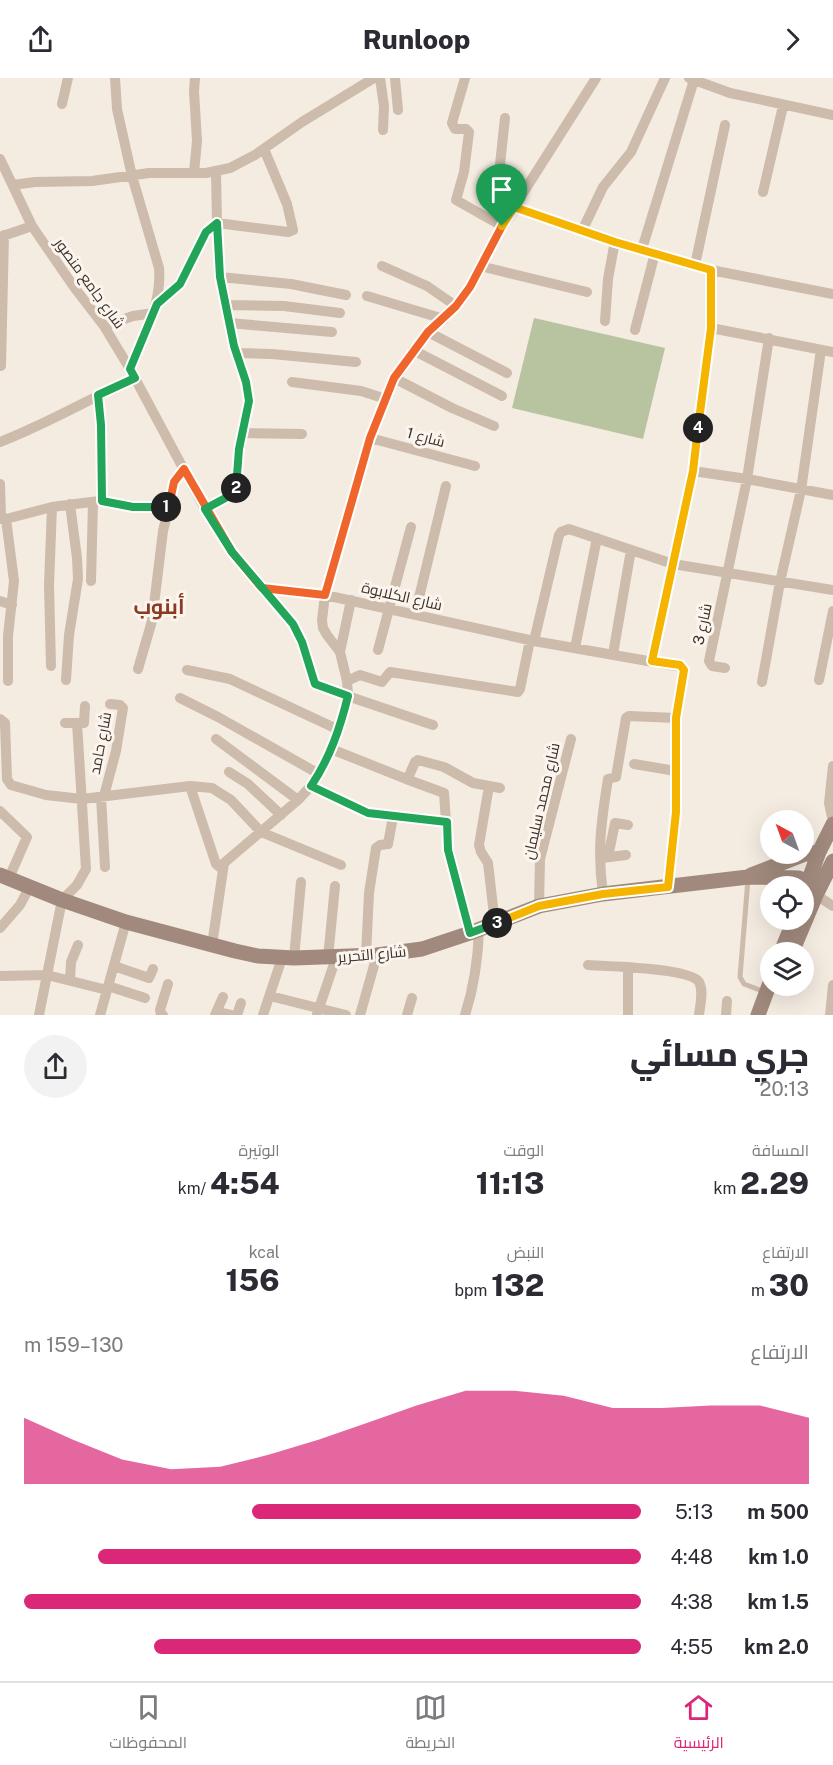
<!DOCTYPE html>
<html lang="ar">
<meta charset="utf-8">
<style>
body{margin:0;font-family:"Public Sans",Cairo,sans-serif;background:#f2f2f3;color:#2b2b33;direction:rtl;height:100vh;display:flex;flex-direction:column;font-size:22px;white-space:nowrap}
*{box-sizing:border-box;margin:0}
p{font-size:20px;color:#7c7c81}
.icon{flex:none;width:33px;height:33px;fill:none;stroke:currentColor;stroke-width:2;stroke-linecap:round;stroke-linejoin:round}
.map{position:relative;height:937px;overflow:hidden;direction:ltr}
.panel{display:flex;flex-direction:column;background:#fff;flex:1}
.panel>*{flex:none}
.needle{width:39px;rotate:319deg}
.fabs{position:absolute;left:760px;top:732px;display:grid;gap:12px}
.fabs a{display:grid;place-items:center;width:54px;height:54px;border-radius:50%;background:#fff;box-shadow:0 6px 24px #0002;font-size:30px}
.pin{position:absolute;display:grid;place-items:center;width:51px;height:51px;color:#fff;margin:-62px -26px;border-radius:50% 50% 50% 0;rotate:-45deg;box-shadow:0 0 6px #0007}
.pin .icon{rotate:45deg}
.km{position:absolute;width:30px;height:30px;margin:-15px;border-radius:50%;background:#222;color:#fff;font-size:16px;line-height:30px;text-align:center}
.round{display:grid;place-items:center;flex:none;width:63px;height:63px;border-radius:32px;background:#f2f2f3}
.summary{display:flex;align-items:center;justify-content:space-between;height:102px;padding:0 24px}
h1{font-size:33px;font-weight:800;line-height:45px}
.figures{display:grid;grid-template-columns:repeat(3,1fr);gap:9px;height:102px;padding:6px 24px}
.figures div{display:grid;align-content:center}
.figures b{font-size:30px;font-weight:800}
.figures small{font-size:16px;font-weight:400}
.figures p{font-size:16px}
.chart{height:168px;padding:12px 24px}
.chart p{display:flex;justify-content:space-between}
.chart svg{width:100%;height:108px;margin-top:6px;fill:#db2777;opacity:.7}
ul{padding:0 24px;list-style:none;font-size:20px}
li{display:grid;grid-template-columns:96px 72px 1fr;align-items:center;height:45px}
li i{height:15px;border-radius:8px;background:#db2777}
header{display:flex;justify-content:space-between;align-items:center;height:78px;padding:0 24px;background:#fff;font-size:27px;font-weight:800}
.tab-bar{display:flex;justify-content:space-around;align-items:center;height:84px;border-top:2px solid #e1e1e2;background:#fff;font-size:16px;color:#7c7c81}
.tab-bar a{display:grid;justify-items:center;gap:3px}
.tab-bar .selected{color:#db2777}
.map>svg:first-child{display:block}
.pitch{fill:#b8c4a0}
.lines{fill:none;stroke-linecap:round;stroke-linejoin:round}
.lane{stroke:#cdbbac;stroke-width:5}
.street{stroke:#cdbbac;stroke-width:10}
.secondary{stroke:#a18a7d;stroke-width:15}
.split-1-casing{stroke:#fff;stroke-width:12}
.split-2-casing{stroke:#fff;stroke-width:12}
.split-3-casing{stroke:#fff;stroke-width:12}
.split-4-casing{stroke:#fff;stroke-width:12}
.split-5-casing{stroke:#fff;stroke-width:12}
.split-1{stroke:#f0652b;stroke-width:8}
.split-2{stroke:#22a559;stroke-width:8}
.split-3{stroke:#22a559;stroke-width:8}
.split-4{stroke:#f5b400;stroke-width:8}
.split-5{stroke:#f5b400;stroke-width:8}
.labels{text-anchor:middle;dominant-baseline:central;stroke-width:6;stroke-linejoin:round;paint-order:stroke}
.street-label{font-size:15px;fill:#3b302b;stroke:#fbf5ee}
.district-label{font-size:21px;font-weight:bold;fill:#8c3b22;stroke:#fbf5ee}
</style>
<header><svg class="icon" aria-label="forward" viewBox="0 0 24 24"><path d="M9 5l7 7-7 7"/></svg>Runloop<svg class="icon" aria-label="share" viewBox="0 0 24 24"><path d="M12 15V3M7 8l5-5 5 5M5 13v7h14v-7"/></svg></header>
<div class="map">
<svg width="833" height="937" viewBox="0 0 833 937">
<rect width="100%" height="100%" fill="#f4ebe1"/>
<path class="pitch" d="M534,240L665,270L643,361L512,330Z"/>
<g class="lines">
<path class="lane" d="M748,801L740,899L744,906L765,914"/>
<path class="street" d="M115,0L117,31L132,98L159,190C162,226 144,258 130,291
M380,0L384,28L383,52
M395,0L398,32
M465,0L452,45L455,51H466L469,54L464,94L456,122L502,148
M689,0L730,15L833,37
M62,26L68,0
M505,40L497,114L499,123L503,126L615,163L711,192L833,216
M0,81L32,148L74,209L104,248L130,291L205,431L232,474L293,546L302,564L314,604L318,608L433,647
M194,95L197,63L194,13L195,0
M13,107L35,104L92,103L149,95H206L230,90L255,77L302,44L374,0
M763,114L783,28
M582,153L603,109L631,74L665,0
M0,159L32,148
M642,171L694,2
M695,187L725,47
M382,188L427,208L456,228
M480,188L587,214
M220,199L291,206L346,217
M367,218L444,241
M157,226L180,206L206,155L217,145L288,154L293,152L287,126L264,71
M226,227L284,228L340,235
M605,243L608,201L615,163
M229,245L332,254
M104,248L133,238L154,235
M711,250L833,274
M635,252L655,175
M428,254L507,295
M413,272L502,318
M236,275L272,276L356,284
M1,288L4,157
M394,300L452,330L494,348
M292,304L361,313L386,321
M98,317L101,347L102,423L133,428H169L174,403L184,391
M243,355L302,356
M370,360L475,388
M0,364C47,346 89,321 135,300
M693,393L747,401L833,417
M0,406L1,437L2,441H6L14,503L8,558V603
M52,429L99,423
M205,431L231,417L237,409L238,380L249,323L246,304L234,268L220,199L217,145L216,94
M6,441L52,429L49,507L51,588
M91,503L93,424
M262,510L325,517L534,563L682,589L684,593L676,640V734L668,809
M0,523L12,527
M415,536L446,408
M534,563L559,457L561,454L569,451L673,486L833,512
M575,570L597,460
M378,572L411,449
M340,574L351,522
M613,576L631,472
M652,583L693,393L711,250V192
M725,590L712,588L709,583L747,401L769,260
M138,591L152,543L163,453L169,428
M187,592L230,601L339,652
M66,602L69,557L78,501L77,480L70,426
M819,602L833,533
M347,603L360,597L382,604L390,594L518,614L520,611L530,562
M762,604L780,504L801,412L821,272
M180,620L218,639L319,696
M0,641L5,645L7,701L11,707L46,717L82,721L190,708L212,710L231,722L261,754L341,787
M65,645H84L85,628
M216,661L298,722
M331,671L404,700H408L415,684L418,682L444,689L473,705L500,710
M634,686L676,693
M833,688L829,725L833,744
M229,694L248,706L281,737
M406,701L444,715L448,773L470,855
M190,708L216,786L222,791
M311,708L368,735L447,744
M489,708L479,767L481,774L488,785L495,846
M104,718L116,673L123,630L120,627L110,626
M101,719L105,789
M0,733L27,759L9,800
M608,779L615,745L628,747
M602,780L626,777
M603,816C597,772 601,745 608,701L616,699L626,640L629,638L676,640
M816,817L833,828
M539,828L540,781L571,661
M0,850L20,827L29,810
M212,867L224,785L298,722L311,708L319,696L339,652L348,618L347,603L340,574L327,557L323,550L322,542L325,517L370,360L394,300L428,254L456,228L470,209L502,148L596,0
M366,877L369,815L376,770L380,767L388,766L393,739
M294,880L301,804
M328,880L335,808
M588,887C606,888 691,890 699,904C704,913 700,927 699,937
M114,888L149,900L153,891
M628,889V937
M0,898L47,897L107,912
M70,902L71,884L78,867
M108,908L145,920
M270,918L346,937
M217,934L231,937
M317,936L336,880
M39,937L62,822L77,807L86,791L77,645
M100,937L126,844
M163,937L161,936L160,932L168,906
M215,937L223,919
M237,937L241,925
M263,937L282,880
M360,937L377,877
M407,937L412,920
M465,937C474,909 478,882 479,852
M726,937L727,923
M830,937L833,907"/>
<path class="secondary" d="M0,797L62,822L126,844L235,873L258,878L294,880L377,877L422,871L470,855L539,828L603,816L748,799L799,800L808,804
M751,797L805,776L819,774
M805,812L819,774L833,746
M781,874L794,842
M792,874L816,817L833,783
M758,937L771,902"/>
</g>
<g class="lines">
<g class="split-1-casing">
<path id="split-1" d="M166,429L169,428L174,404L184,391L232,474L262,510L325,517L370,360L394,300L428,254L456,228L470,209L502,148"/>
</g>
<g class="split-2-casing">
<path id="split-2" d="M166,429H133L102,423L101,347L98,317L135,300L130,291L157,226L180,206L206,154L217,145L220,199L234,268L246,304L249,323L239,371L236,410"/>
</g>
<g class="split-3-casing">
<path id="split-3" d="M236,410L231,417L205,431L232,474L293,546L302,564L315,606L348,618C340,650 330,680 311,708L368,735L447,744L448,772L470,855L497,845"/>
</g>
<g class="split-4-casing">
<path id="split-4" d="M497,845L539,828L603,816L668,809L676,734V640L684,592L680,587L652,583L693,393L698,350"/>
</g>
<g class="split-5-casing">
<path id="split-5" d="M502,148L514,129L615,164L711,192V250L698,350"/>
</g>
<use href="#split-1" class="split-1"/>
<use href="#split-2" class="split-2"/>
<use href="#split-3" class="split-3"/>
<use href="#split-4" class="split-4"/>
<use href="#split-5" class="split-5"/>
</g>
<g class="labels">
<g class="street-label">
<text transform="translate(90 205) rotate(54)">شارع جامع منصور</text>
<text transform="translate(426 359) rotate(15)">شارع 1</text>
<text transform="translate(402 518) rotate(13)">شارع الكلابوة</text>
<text transform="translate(702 546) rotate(-78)">شارع 3</text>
<text transform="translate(100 665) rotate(-79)">شارع حامد</text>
<text transform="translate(541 723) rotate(-77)">شارع محمد سليمان</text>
<text transform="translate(372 876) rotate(-5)">شارع التحرير</text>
</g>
<g class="district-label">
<text x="159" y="528">أبنوب</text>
</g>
</g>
</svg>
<div class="fabs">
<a><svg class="needle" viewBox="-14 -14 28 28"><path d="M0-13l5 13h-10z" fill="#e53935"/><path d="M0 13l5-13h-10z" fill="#7c7c81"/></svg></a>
<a><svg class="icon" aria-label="locate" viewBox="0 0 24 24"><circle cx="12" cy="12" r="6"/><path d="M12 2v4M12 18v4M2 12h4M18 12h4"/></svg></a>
<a><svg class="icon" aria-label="layers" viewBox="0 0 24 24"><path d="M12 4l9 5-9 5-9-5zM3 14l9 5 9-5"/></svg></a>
</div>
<div class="pin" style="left:502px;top:148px;background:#1e9e55"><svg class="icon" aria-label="arrive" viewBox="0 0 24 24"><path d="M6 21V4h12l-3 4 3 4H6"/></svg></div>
<b class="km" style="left:166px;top:429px">1</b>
<b class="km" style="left:236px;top:410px">2</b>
<b class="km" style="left:497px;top:845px">3</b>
<b class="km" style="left:698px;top:350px">4</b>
</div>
<section class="panel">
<div class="summary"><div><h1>جري مسائي</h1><p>20:13</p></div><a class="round"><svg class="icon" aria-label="share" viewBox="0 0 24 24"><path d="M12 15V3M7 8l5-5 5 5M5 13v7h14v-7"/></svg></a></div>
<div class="figures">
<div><p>المسافة</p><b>2.29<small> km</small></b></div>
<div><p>الوقت</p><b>11:13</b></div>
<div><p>الوتيرة</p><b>4:54<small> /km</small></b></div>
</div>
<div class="figures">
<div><p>الارتفاع</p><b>30<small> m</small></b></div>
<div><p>النبض</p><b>132<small> bpm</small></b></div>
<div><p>kcal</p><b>156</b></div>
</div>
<div class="chart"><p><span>الارتفاع</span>130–159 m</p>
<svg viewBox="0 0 160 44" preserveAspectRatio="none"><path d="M0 44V17L10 26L20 34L30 38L40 37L50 32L60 26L70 19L80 12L90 6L100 6L110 8L120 13L130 13L140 12L150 12L160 17V44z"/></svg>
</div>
<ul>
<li><b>500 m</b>5:13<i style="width:63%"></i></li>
<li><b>1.0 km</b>4:48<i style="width:88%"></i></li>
<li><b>1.5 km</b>4:38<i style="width:100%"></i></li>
<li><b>2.0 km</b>4:55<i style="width:79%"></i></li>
</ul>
</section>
<nav class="tab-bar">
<a class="selected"><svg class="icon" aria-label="home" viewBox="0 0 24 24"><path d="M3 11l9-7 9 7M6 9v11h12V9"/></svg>الرئيسية</a>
<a><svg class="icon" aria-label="map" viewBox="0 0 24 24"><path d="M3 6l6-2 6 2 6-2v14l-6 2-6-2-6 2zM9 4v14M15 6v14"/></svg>الخريطة</a>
<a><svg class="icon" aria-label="saved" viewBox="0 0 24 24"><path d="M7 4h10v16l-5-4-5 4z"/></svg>المحفوظات</a>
</nav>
